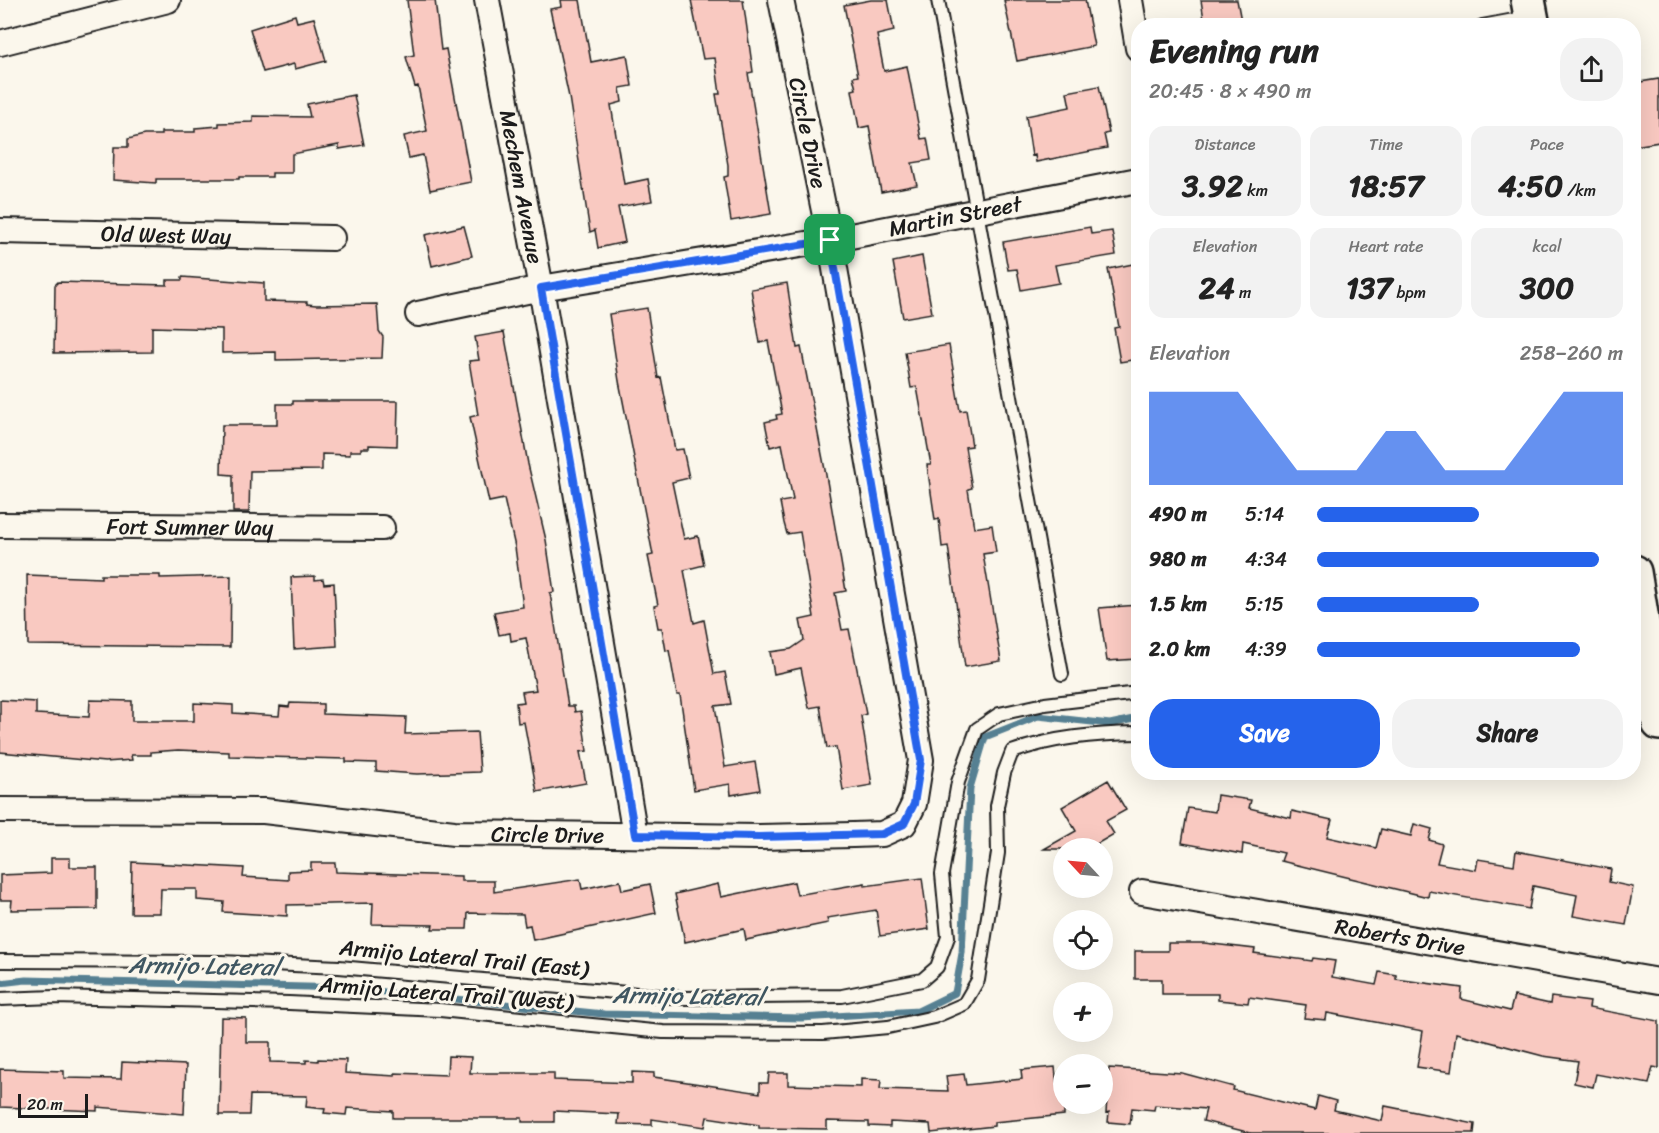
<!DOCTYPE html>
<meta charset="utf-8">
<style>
body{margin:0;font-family:Sriracha,sans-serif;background:#f2f2f2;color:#222;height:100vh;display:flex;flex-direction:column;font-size:22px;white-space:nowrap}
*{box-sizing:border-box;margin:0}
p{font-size:20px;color:#767676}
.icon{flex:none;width:33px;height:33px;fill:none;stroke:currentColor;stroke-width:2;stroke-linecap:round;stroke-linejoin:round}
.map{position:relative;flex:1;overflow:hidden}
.side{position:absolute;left:1131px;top:18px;width:510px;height:762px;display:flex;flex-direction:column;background:#fff;border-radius:24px;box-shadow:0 6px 24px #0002}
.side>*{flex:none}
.needle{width:39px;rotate:296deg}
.fabs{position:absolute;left:1053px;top:838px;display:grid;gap:12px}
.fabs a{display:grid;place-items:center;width:60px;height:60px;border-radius:50%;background:#fff;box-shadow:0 6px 24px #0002;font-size:30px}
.scale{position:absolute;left:18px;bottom:15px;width:70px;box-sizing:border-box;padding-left:6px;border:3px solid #1c1c1c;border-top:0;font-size:16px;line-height:21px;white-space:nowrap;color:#1c1c1c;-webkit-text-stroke:4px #fbf7ec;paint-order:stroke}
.pin{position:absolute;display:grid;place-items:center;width:51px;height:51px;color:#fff;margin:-26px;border-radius:12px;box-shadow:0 3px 9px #0006}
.round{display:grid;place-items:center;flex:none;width:63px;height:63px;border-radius:24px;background:#f2f2f2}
.summary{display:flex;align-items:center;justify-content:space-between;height:102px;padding:0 18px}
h1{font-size:33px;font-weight:800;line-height:45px}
.figures{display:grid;grid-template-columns:repeat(3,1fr);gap:9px;height:102px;padding:6px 18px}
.figures div{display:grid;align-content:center;border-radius:15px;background:#f2f2f2;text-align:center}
.figures b{font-size:30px;font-weight:800}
.figures small{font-size:16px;font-weight:400}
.figures p{font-size:16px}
.chart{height:168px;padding:12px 18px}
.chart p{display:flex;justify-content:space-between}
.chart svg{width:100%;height:108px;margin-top:6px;fill:#2563eb;opacity:.7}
.primary-button{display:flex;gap:12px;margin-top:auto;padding:12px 18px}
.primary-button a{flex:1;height:69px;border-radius:24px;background:#2563eb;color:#fff;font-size:24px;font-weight:800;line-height:69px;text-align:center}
.primary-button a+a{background:#f2f2f2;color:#222}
ul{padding:0 18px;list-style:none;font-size:20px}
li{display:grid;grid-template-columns:96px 72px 1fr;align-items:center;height:45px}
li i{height:15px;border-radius:8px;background:#2563eb}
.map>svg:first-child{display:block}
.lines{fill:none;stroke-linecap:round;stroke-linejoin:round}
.stream{stroke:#578092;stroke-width:7}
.building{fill:#f9c9c1;stroke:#1c1c1c;stroke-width:1.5}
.lane-casing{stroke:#1c1c1c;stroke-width:16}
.street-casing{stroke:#1c1c1c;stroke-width:28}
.secondary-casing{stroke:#1c1c1c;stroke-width:38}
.lane{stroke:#fbf7ec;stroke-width:12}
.street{stroke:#fbf7ec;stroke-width:24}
.secondary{stroke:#fbf7ec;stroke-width:33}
.route-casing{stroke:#fff;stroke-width:12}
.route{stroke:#2563eb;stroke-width:8}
.labels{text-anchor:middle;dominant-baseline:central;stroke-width:6;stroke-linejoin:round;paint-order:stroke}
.street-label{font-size:22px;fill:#1c1c1c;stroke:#fbf7ec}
.water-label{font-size:24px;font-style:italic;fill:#3f5661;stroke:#fbf7ec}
</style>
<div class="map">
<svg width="1659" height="1133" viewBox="0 0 1659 1133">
<rect width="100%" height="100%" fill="#fbf7ec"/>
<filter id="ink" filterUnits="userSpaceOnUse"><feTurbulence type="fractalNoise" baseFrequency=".0167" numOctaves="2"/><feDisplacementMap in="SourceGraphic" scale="12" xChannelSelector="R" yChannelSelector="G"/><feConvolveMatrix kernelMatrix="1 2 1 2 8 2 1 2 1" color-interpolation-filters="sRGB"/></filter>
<g filter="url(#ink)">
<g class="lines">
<path class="stream" d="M0,983L26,980L346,988L604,1014L801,1018L918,1011L955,993L962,953L970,788L985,737L1038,716L1110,724L1138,718"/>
</g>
<path class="building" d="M407,0H435L441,50L446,49L471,182L430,190L423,155L409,158L404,136L427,131L418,86L415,87L406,57L414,55Z
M561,0H580L591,62L627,55L632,86L620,88L622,102L611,105L624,184L648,179L652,201L618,207L625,242L598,248L595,230L590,232L569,97L550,9L562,7Z
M691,0H743L753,72L748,73L771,214L731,221L724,177L728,176V165L716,94H720L715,58L703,59Z
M871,0H888L894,31L877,35L884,71L907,66L921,139L927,138L931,160L912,163L917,185L881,192L869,126L859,128L852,90L856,89L853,77L858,76L844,5Z
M1004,0H1085L1094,46L1017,61Z
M1201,0H1237L1242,26H1205Z
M295,15L297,22L314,18L326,61L295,69L294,64L263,72L250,29Z
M1659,79V142L1634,146V83Z
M1099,86L1109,133L1104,134L1107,148L1036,162L1035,155L1032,156L1026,116L1070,107L1067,92Z
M354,95L364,145L339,149V145L292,154V173H272V177H239V179H156V183L113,180L114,147H128V139L144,135H161V132H195V128L219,126V123L253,122V116L310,117L307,104Z
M464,226L472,256L432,266L425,235Z
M1090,227L1091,234L1112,231L1116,255L1055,265L1059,283L1021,290L1017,269L1008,270L1003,242Z
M922,256L932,313L903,318L893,262Z
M1138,263V359L1120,362L1114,328L1119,327L1108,269Z
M182,277L264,283V301L307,302V304L316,305L377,304L379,331L383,337L382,358L276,360V352L222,353V329L152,327V352L54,353L55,285L58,282L167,285V280H182Z
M787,283L797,348L801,347L826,475L846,591L835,593L842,630L849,629L866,714L861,716L872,785L843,790L836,747L827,748L820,706L809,708L801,668L774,674L770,652L791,649L804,640L800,620L814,617L800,532L787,534L784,523L780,502L793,500L782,444L770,447L765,422L777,419L776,415L782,414L768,341L760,343L751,289Z
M647,308L658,378L661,377L675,450L683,449L689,478L672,482L684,539L698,536L704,565L684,570L694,623L704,620L714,674L725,672L731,704L715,706L725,767L755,762L760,790L731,795L730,784L694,790L680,695H677L669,650L666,651L662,628H658L654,606L658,605L648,556L653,555L619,381L609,314Z
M504,332L528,464L546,540L554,592L550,593L568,706H574L575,712L581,711L587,751L580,752L586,783L537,792L524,722L518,723L516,703L524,702L522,692L536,690L526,638L511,641L510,633L499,635L494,612L523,607L515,547L504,499L489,502L470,417L478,415L469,361L479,360L475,337Z
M949,345L960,411L966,410L972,446L965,447L972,488L968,489L974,528L992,525L996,552L983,554L1001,661L965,667L948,546L942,547L939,519L935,520L927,465H931L917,387L911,388L905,352Z
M293,401H398L397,446L369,445V448H361V451H350V455L322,454V470L250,471L249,512H233V475L221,474L222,425H277V404H293Z
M27,575L101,578V575H160V578L231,576L230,647L28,645Z
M315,576V580L323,579L324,584L334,583L337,646L294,649L291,577Z
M1138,605V639H1135L1137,659L1107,661L1099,608Z
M0,700L36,702V714L89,717L90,700L132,701V721H194V703L233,705V713L279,716L280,706L289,707L290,703L323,704V714L406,717L405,734L477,732L480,772L417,774L376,771V763L346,762V759L229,756V752L178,750L151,752V755H131L132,760L105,762L0,752Z
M1108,780L1126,810L1106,821L1114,834L1088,849H1044L1076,831L1062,807Z
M1217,795L1251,800L1249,808L1291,818L1292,811L1332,820L1327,837L1376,848L1381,829L1411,836L1414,824L1432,829L1429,840L1442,844L1437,863L1476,870L1478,859L1514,865L1516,851L1611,869L1609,882L1633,887L1626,925L1573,916L1577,895L1533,886L1529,909L1429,891L1428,897L1281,861L1284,853L1243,844L1242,854L1182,843L1188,808L1215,812Z
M51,858H70V867H97V909L11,910L12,900H0V875L51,873Z
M132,862L244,868L243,877L288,880V871L311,870V863H335L336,872L461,876V881H494V892L580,879L582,889L620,881L622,890L650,884L656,913L533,940L530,925L525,926L523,914L468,913L467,929H432L433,925L372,924L373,903L287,905V916L223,912L224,902L197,900V889H161L160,913H131Z
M922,878L929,929L880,936L876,910L827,918L828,923L746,940L744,929L685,942L675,894L718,884L721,897L794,882L797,895L865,883V886Z
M1168,943H1204L1255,949L1254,953L1312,961L1313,958L1335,961L1332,977L1376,985L1379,972L1396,975V979L1462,988L1461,999L1510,1011L1514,996L1550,1004L1551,997L1590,1002L1589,1008L1659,1021V1068L1653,1067L1649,1084L1596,1074L1593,1087L1574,1083L1578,1061L1543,1056L1456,1033L1451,1072L1417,1067L1423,1031L1327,1013L1326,1020L1304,1018L1306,1005L1249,997L1248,1003L1218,1000V994H1162V979H1135V951H1168Z
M221,1017L246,1018V1042H270V1062L306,1063V1060L318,1061V1059L346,1060L345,1073L395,1076V1073L447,1075L448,1056L471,1057L470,1073H554V1080L632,1083V1072L654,1073V1077L760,1093V1083H768L769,1073H788V1085L861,1087V1079L881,1080L880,1089L948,1091L946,1076L964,1074L966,1085L1022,1079L1021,1070L1055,1067L1057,1086H1064V1115L994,1122V1126L931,1133L930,1124L890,1122V1127L869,1126V1122L827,1121V1129L759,1128V1125L707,1117L705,1127L652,1119V1125L618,1124L619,1114L554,1111V1122H522V1118H393V1111L347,1108L346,1115L324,1113L325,1109L306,1107L307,1096L250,1095L249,1115H219Z
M122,1062L186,1065L184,1114L97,1107V1111L0,1107V1069L64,1071V1078L121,1079Z
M1109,1068L1182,1073L1234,1087L1233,1090L1315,1110L1318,1096L1336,1101L1334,1110L1382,1121L1385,1106L1475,1124L1474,1133H1251L1203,1121L1206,1109L1155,1105L1154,1110L1132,1108L1130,1124L1108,1122L1109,1112L1106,1113Z"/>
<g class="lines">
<g class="lane-casing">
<path id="lane" d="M938,0L1062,674
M1482,26L1530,17
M0,961L221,962L339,967L682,998L842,996L922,980L937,967L948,937L942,874L958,782L977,729L999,714L1045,704L1138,693
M0,999L55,997L289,1003L440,1010L663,1032L823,1033L888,1027L934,1017L964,1004L978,980L998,853L997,806L1004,773L1012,752C1053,737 1095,734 1138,733"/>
</g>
<g class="street-casing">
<g id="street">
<path id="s1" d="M487,0L541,288L635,835"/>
<path d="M1130,0L1138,48"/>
<path d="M0,43L168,0"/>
<path id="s2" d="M0,231L332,238"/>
<path id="s3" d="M418,314L541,288L830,240L1138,180"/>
<path id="s4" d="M0,525L382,528"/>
<path id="s5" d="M0,810L264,811L454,833L759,837L853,835L882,834L904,824L914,804L921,760L830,240L781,0"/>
<path id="s6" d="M1142,892L1659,981"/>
</g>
</g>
<g class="secondary-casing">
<path id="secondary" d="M1528,0L1533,26
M1634,572L1659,723"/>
</g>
<use href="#lane" class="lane"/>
<use href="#street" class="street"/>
<use href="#secondary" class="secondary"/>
</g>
</g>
<g class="lines" filter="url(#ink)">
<g class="route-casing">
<path id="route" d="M830,240L921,760L914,804L904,824L882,834L759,837L635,835L541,288Z"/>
</g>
<use href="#route" class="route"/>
</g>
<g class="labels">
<g class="street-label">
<text transform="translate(808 133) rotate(78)">Circle Drive</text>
<text stroke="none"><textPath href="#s1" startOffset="190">Mechem Avenue</textPath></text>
<text stroke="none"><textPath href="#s3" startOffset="546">Martin Street</textPath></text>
<text stroke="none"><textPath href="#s2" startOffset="166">Old West Way</textPath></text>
<text stroke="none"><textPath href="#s4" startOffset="190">Fort Sumner Way</textPath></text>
<text stroke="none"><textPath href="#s5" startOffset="549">Circle Drive</textPath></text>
<text stroke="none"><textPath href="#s6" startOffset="262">Roberts Drive</textPath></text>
<text transform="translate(464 958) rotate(5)">Armijo Lateral Trail (East)</text>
<text transform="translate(446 993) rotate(4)">Armijo Lateral Trail (West)</text>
</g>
<g class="water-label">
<text transform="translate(204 966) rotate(1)">Armijo Lateral</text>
<text transform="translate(688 996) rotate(1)">Armijo Lateral</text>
</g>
</g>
</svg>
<div class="fabs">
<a><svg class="needle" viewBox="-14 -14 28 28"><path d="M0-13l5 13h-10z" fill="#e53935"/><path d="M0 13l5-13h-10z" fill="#767676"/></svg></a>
<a><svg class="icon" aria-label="locate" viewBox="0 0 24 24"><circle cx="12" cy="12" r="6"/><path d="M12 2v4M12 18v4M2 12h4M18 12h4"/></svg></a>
<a>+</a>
<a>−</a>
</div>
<div class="scale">20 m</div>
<div class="pin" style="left:830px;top:240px;background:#1e9e55"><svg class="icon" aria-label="arrive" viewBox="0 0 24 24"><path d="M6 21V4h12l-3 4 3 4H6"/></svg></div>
<section class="side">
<div class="summary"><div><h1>Evening run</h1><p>20:45 · 8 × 490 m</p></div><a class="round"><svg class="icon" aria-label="share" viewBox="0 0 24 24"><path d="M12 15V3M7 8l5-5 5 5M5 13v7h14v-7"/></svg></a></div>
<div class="figures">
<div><p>Distance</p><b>3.92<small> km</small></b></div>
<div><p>Time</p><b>18:57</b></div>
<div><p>Pace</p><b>4:50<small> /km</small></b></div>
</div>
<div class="figures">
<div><p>Elevation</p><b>24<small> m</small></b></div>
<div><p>Heart rate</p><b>137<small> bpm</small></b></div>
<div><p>kcal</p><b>300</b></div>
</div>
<div class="chart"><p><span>Elevation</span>258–260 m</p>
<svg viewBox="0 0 160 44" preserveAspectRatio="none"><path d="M0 44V6L10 6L20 6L30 6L40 22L50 38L60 38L70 38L80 22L90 22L100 38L110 38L120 38L130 22L140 6L150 6L160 6V44z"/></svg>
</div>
<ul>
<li><b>490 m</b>5:14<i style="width:53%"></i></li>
<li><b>980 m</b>4:34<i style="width:92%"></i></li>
<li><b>1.5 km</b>5:15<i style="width:53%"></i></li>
<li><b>2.0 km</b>4:39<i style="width:86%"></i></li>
</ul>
<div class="primary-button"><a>Save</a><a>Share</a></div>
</section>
</div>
